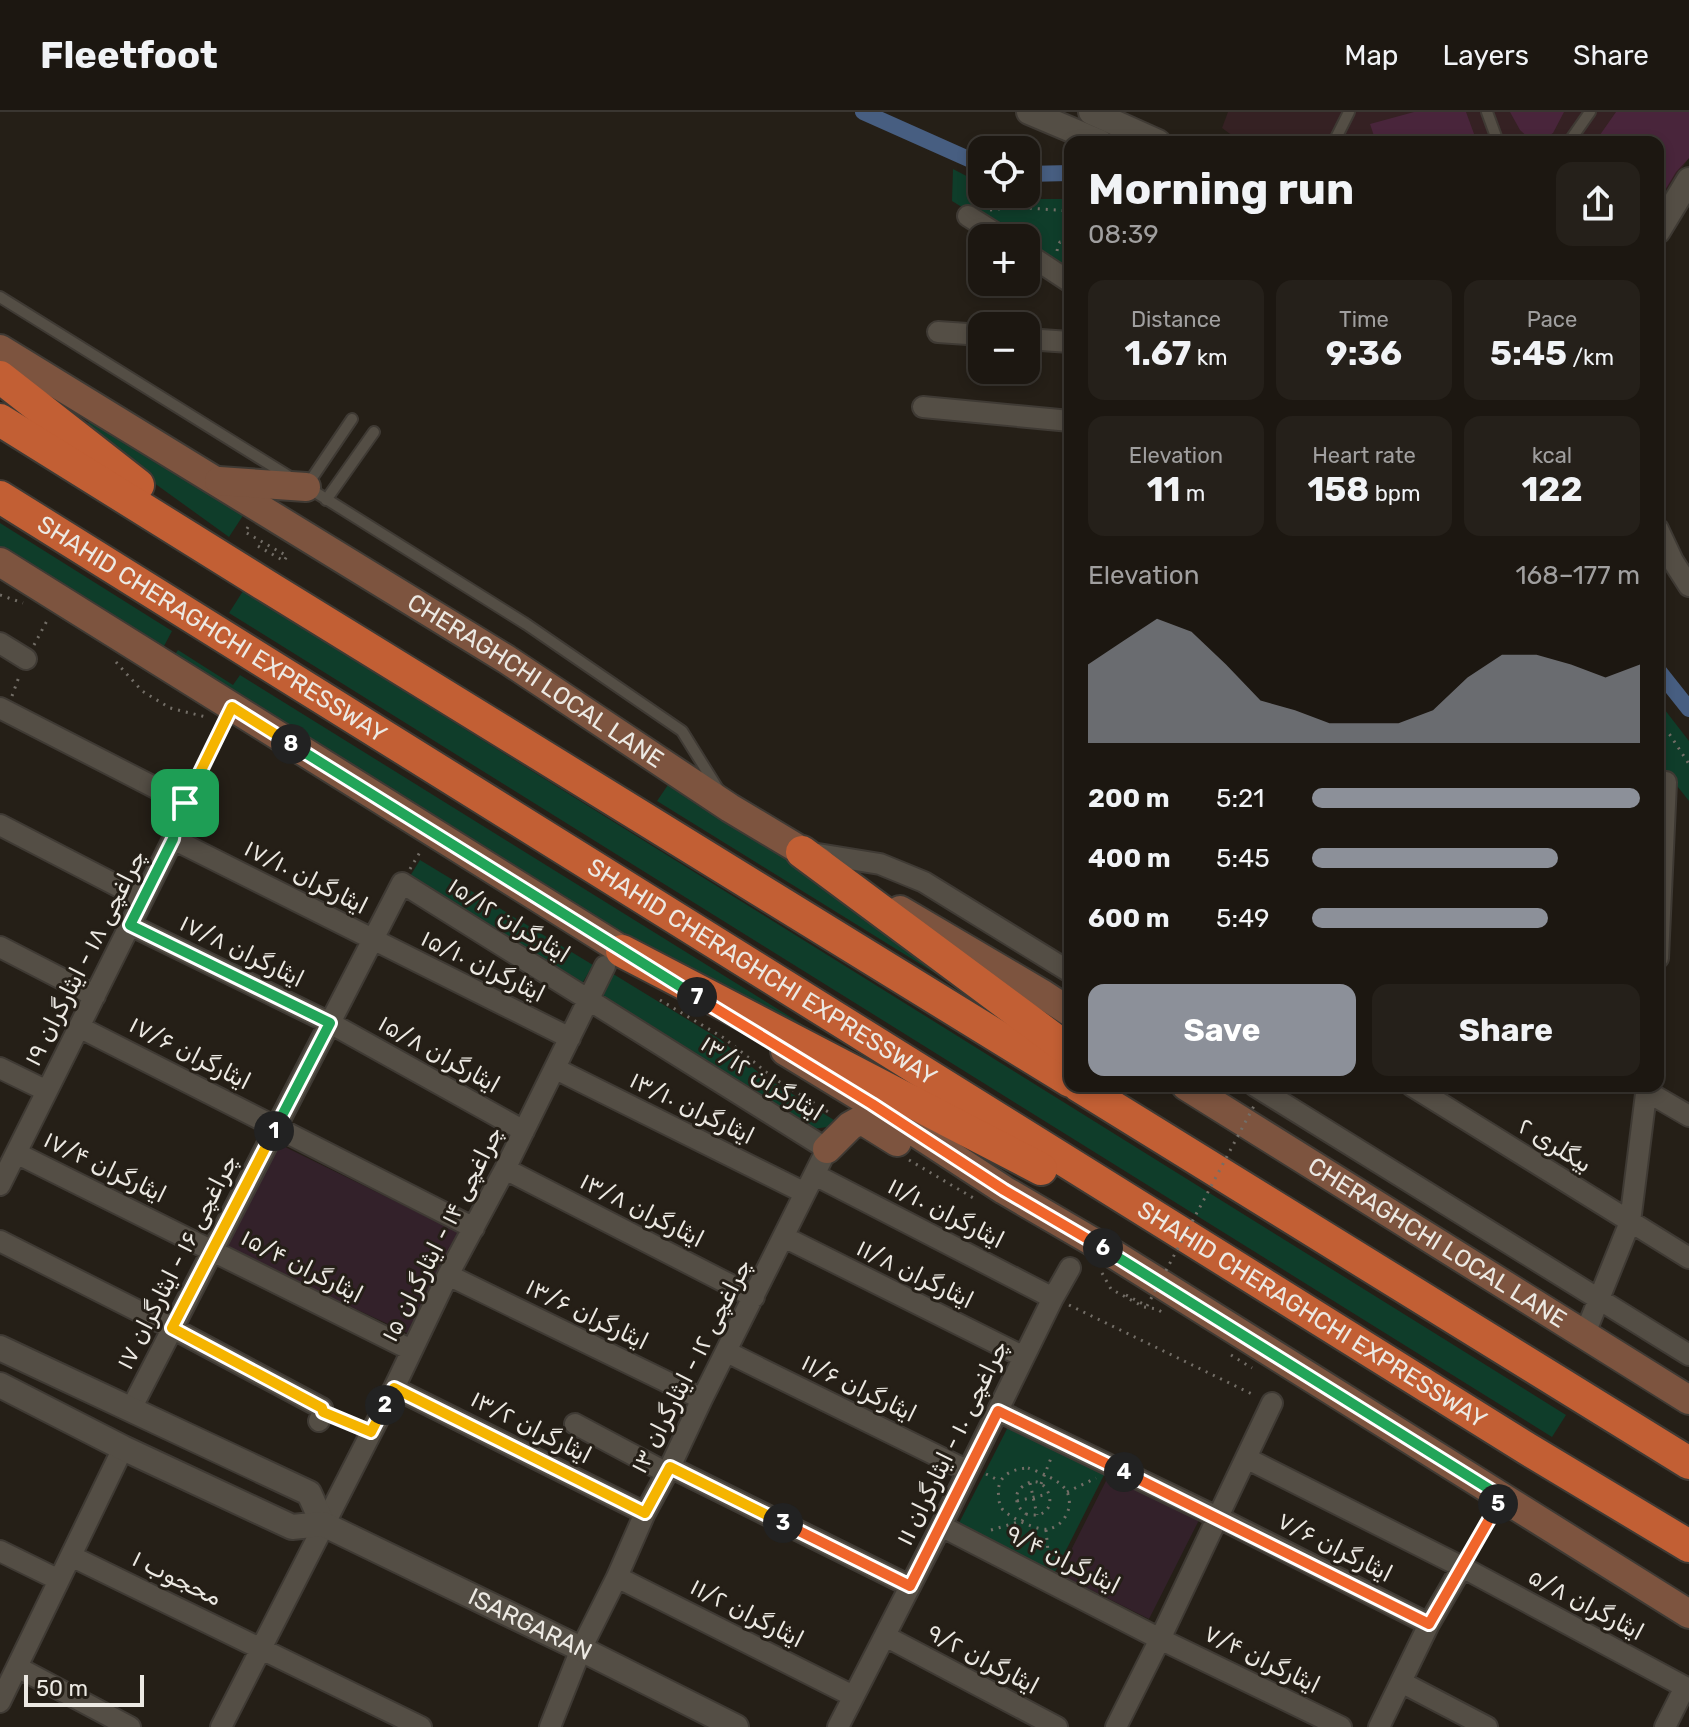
<!DOCTYPE html>
<meta charset="utf-8">
<style>
body{margin:0;font-family:Rubik,"Noto Sans Arabic",sans-serif;background:#25201a;color:#f1f3f6;height:100vh;display:flex;flex-direction:column;font-size:30px;white-space:nowrap}
*{box-sizing:border-box;margin:0}
p{font-size:26px;color:#a09f9f}
.icon{flex:none;width:44px;height:44px;fill:none;stroke:currentColor;stroke-width:2;stroke-linecap:round;stroke-linejoin:round}
.map{position:relative;flex:1;overflow:hidden}
.drawer{position:absolute;left:1064px;top:24px;width:600px;height:956px;display:flex;flex-direction:column;background:#1c1711;border-radius:16px;box-shadow:0 4px 12px #0003,0 0 0 2px #3a3631}
.drawer>*{flex:none}
.tools{position:absolute;left:968px;top:24px;display:grid;gap:16px}
.tools a{display:grid;place-items:center;width:72px;height:72px;border-radius:16px;background:#1c1711;box-shadow:0 4px 12px #0003,0 0 0 2px #3a3631;font-size:40px}
.scale{position:absolute;left:24px;bottom:20px;width:120px;box-sizing:border-box;padding-left:8px;border:4px solid #ece9e3;border-top:0;font-size:22px;line-height:28px;white-space:nowrap;color:#ece9e3;-webkit-text-stroke:6px #251f17;paint-order:stroke}
.pin{position:absolute;display:grid;place-items:center;width:68px;height:68px;color:#fff;margin:-34px;border-radius:16px;box-shadow:0 4px 12px #0006}
.km{position:absolute;width:40px;height:40px;margin:-20px;border-radius:50%;background:#222;color:#fff;font-size:22px;line-height:40px;text-align:center}
.round{display:grid;place-items:center;flex:none;width:84px;height:84px;border-radius:16px;background:#25201a}
.overview{display:flex;align-items:center;justify-content:space-between;height:136px;padding:0 24px}
h1{font-size:44px;font-weight:700;line-height:60px}
.metrics{display:grid;grid-template-columns:repeat(3,1fr);gap:12px;height:136px;padding:8px 24px}
.metrics div{display:grid;align-content:center;border-radius:16px;background:#25201a;text-align:center}
.metrics b{font-size:34px;font-weight:700}
.metrics small{font-size:22px;font-weight:400}
.metrics p{font-size:22px}
.chart{height:224px;padding:16px 24px}
.chart p{display:flex;justify-content:space-between}
.chart svg{width:100%;height:144px;margin-top:8px;fill:#8c9099;opacity:.7}
.primary-button{display:flex;gap:16px;margin-top:auto;padding:16px 24px}
.primary-button a{flex:1;height:92px;border-radius:16px;background:#8c9099;color:#fff;font-size:32px;font-weight:700;line-height:92px;text-align:center}
.primary-button a+a{background:#25201a;color:#f1f3f6}
ul{padding:0 24px;list-style:none;font-size:26px}
li{display:grid;grid-template-columns:128px 96px 1fr;align-items:center;height:60px}
li i{height:20px;border-radius:10px;background:#8c9099}
header{display:flex;align-items:center;gap:48px;box-sizing:border-box;height:112px;padding:0 40px;background:#1c1711;border-bottom:2px solid #3a3631}
header strong{font-size:38px}
nav{display:flex;gap:44px;margin-inline-start:auto;font-size:28px}
.map>svg:first-child{display:block}
.commercial{fill:#352123}
.education{fill:#33212a}
.green{fill:#0f3d2a}
.lines{fill:none;stroke-linecap:round;stroke-linejoin:round}
.canal{stroke:#475e81;stroke-width:16}
.building{fill:#49253b}
.service-casing{stroke:#3f3a34;stroke-width:14}
.minor-casing{stroke:#3f3a34;stroke-width:24}
.tertiary-casing{stroke:#3f3a34;stroke-width:28}
.secondary-casing{stroke:#3f3a34;stroke-width:32}
.trunk-casing{stroke:#3f3a34;stroke-width:36}
.path{stroke:#736e67;stroke-width:3;stroke-dasharray:2 6;stroke-linecap:butt}
.service{stroke:#544e45;stroke-width:10}
.minor{stroke:#544e45;stroke-width:20}
.tertiary{stroke:#544e45;stroke-width:24}
.secondary{stroke:#7d543f;stroke-width:28}
.trunk{stroke:#c25f34;stroke-width:32}
.path-bridge{stroke:#736e67;stroke-width:3;stroke-dasharray:2 6;stroke-linecap:butt}
.split-1-casing{stroke:#fff;stroke-width:16}
.split-2-casing{stroke:#fff;stroke-width:16}
.split-3-casing{stroke:#fff;stroke-width:16}
.split-4-casing{stroke:#fff;stroke-width:16}
.split-5-casing{stroke:#fff;stroke-width:16}
.split-6-casing{stroke:#fff;stroke-width:16}
.split-7-casing{stroke:#fff;stroke-width:16}
.split-8-casing{stroke:#fff;stroke-width:16}
.split-9-casing{stroke:#fff;stroke-width:16}
.split-1{stroke:#22a559;stroke-width:10}
.split-2{stroke:#f5b400;stroke-width:10}
.split-3{stroke:#f5b400;stroke-width:10}
.split-4{stroke:#f0652b;stroke-width:10}
.split-5{stroke:#f0652b;stroke-width:10}
.split-6{stroke:#22a559;stroke-width:10}
.split-7{stroke:#f0652b;stroke-width:10}
.split-8{stroke:#22a559;stroke-width:10}
.split-9{stroke:#f5b400;stroke-width:10}
.labels{text-anchor:middle;dominant-baseline:central;stroke-width:6;stroke-linejoin:round;paint-order:stroke}
.street-label{font-size:24px;fill:#ece9e3;stroke:#251f17}
</style>
<header>
<strong>Fleetfoot</strong>
<nav><a>Map</a><a>Layers</a><a>Share</a></nav>
</header>
<div class="map">
<svg width="1689" height="1615" viewBox="0 0 1689 1615">
<rect width="100%" height="100%" fill="#251f17"/>
<path class="commercial" d="M1228,0H1689V46L1658,90V30H1241L1222,16Z"/>
<path class="education" d="M277,1031L460,1121L407,1221L315,1178L225,1134Z
M1109,1363L1199,1408L1149,1507L1059,1462Z"/>
<path class="green" d="M953,57L982,72V82H1001L1011,87H1070V160L1026,134V126H1013L952,89Z
M91,306L244,402L229,425L125,350L84,318Z
M0,411L172,519L163,536L0,436Z
M243,479L1566,1303L1552,1325L229,501Z
M178,538L233,573L240,563L858,947L617,819L174,544Z
M1658,589L1689,629V689L1658,650Z
M672,667L918,841L959,876L657,689Z
M420,748L593,853L580,875L407,769Z
M610,860L721,928L760,962L834,1008L827,1015L813,1017L595,887Z
M1009,1313L1105,1361L1055,1460L976,1422L959,1411Z"/>
<g class="lines">
<path class="canal" d="M863,0L982,53
M1026,62L1070,61
M1658,558L1689,597"/>
</g>
<path class="building" d="M1414,0H1466L1477,30H1376L1370,12Z
M1510,0H1564L1553,21L1542,28L1530,27L1520,18Z
M1616,0H1689V46L1676,60L1658,90V30H1595Z"/>
<g class="lines">
<g class="service-casing">
<path id="service" d="M1487,0L1498,30
M1334,30L1349,0
M1569,30L1590,0
M0,185L290,365
M306,375L352,307
M307,375L526,512L682,619L718,677
M326,388L374,320
M173,727L175,711L185,691"/>
</g>
<g class="minor-casing">
<path id="minor" d="M968,104L1003,126
M1026,141L1070,170
M938,220L982,223
M1026,227L1070,230
M923,295L1070,309
M1658,417L1673,449L1689,474
M0,531L26,547
M0,596L185,691
M0,713L143,787
M812,741L880,752L924,770L1070,860
M130,813L330,911L524,1019
M0,835L95,884
M1658,846L1666,670
M79,915L474,1116
M0,956L47,979
M556,957L805,1081
M1255,974L1689,1243
M1412,974L1689,1146
M1646,979L1689,1004
M16,1041L411,1238
M505,1057L754,1185
M815,1063L1053,1186
M0,1073L173,727L570,926
M784,1125L1024,1245
M0,1129L172,1216L322,1296L323,1300L319,1309
M448,1163L702,1287
M1584,1224L1630,1110L1647,974
M727,1240L968,1359
M394,1276L645,1401
M131,1297L402,771L827,1037L702,1287L670,1355L645,1401L617,1465L581,1537L550,1615
M998,1299L1217,1405L1429,1512
M575,1312L667,1361
M1246,1346L1462,1455L1685,1575L1665,1615
M670,1355L910,1474
M941,1414L1160,1527L1341,1615
M0,1439L59,1468
M71,1444L421,1615
M617,1465L853,1584
M885,1524L1057,1615
M17,1555L130,1615
M1401,1570L1487,1615
M0,1590L123,1336
M221,1615L394,1276L448,1163L505,1057L605,854
M838,1615L941,1414L1053,1186L1070,1156
M1116,1615L1160,1527L1272,1291
M1379,1615L1429,1512L1462,1455"/>
</g>
<g class="tertiary-casing">
<g id="tertiary">
<path d="M1029,0L1100,30"/>
<path d="M1091,0L1158,30"/>
<path d="M1658,119L1689,68"/>
<path d="M0,1236L309,1381L323,1412"/>
<path id="s1" d="M0,1273L123,1336L292,1415L323,1412L581,1537L736,1615"/>
</g>
</g>
<g class="secondary-casing">
<g id="secondary">
<path id="s2" d="M0,237L506,547L730,696L820,750"/>
<path d="M219,369L306,375"/>
<path d="M0,450L641,850"/>
<path d="M900,798L1041,881L1070,900"/>
<path d="M785,939L872,992L1004,1078L1107,1138L1689,1502"/>
<path id="s3" d="M1186,974L1689,1288"/>
<path d="M827,1037L850,1014L859,1009L868,1012L897,1030"/>
</g>
</g>
<g class="trunk-casing">
<g id="trunk">
<path d="M0,265L138,373"/>
<path d="M0,308L270,476L1070,969"/>
<path id="s4" d="M0,385L1526,1336L1689,1434"/>
<path d="M802,740L1070,939"/>
<path d="M622,839L1041,1057"/>
<path d="M1079,974L1689,1351"/>
</g>
</g>
<path class="path" d="M990,98L1015,95L1070,99
M1057,139L1058,134L1060,130L1070,129
M248,415L245,420L287,444L284,449L256,433
M0,483L23,491
M34,533L49,505
M116,550L142,579L170,596L206,605
M12,584L20,562
M1658,611L1670,623L1689,652
M192,677L222,615
M410,757L420,740
M660,888L724,926L775,967L830,1001
M909,1048L975,1087
M1102,1161L1111,1177L1144,1195L1157,1197L1163,1201
M1126,1183L1147,1194
M1069,1193L1256,1284
M1231,1243L1252,1256
M338,1306L356,1314
M1028,1356C1040,1360 1059,1368 1066,1378C1075,1393 1065,1414 1048,1417C1037,1419 1011,1406 1003,1398C1000,1394 999,1391 999,1386C995,1365 1010,1357 1028,1356Z
M986,1362L1000,1369
M1030,1371L1037,1403
M1041,1372L1051,1346
M1067,1380L1096,1366
M1017,1389L1048,1382
M991,1418L1022,1409L1026,1402C1067,1411 1048,1352 1022,1375C1012,1383 1017,1396 1026,1402
M1046,1418L1049,1450
M1470,1441L1491,1402"/>
<use href="#service" class="service"/>
<use href="#minor" class="minor"/>
<use href="#tertiary" class="tertiary"/>
<use href="#secondary" class="secondary"/>
<use href="#trunk" class="trunk"/>
<path class="path-bridge" d="M1147,1194L1255,992"/>
</g>
<g class="lines">
<g class="split-1-casing">
<path id="split-1" d="M185,691L175,711L173,727L130,813L330,911L274,1019"/>
</g>
<g class="split-2-casing">
<path id="split-2" d="M274,1019L172,1216L322,1296L323,1300L371,1320L385,1293"/>
</g>
<g class="split-3-casing">
<path id="split-3" d="M385,1293L394,1276L645,1401L670,1355L783,1411"/>
</g>
<g class="split-4-casing">
<path id="split-4" d="M783,1411L910,1474L998,1299L1124,1360"/>
</g>
<g class="split-5-casing">
<path id="split-5" d="M1124,1360L1429,1512L1498,1392"/>
</g>
<g class="split-6-casing">
<path id="split-6" d="M1103,1136L1502,1385L1498,1392"/>
</g>
<g class="split-7-casing">
<path id="split-7" d="M697,885L872,992L1004,1078L1103,1136"/>
</g>
<g class="split-8-casing">
<path id="split-8" d="M291,632L697,885"/>
</g>
<g class="split-9-casing">
<path id="split-9" d="M185,691L232,595L291,632"/>
</g>
<use href="#split-1" class="split-1"/>
<use href="#split-2" class="split-2"/>
<use href="#split-3" class="split-3"/>
<use href="#split-4" class="split-4"/>
<use href="#split-5" class="split-5"/>
<use href="#split-6" class="split-6"/>
<use href="#split-7" class="split-7"/>
<use href="#split-8" class="split-8"/>
<use href="#split-9" class="split-9"/>
</g>
<g class="labels">
<g class="street-label">
<text stroke="none"><textPath href="#s4" startOffset="250">SHAHID CHERAGHCHI EXPRESSWAY</textPath></text>
<text stroke="none"><textPath href="#s2" startOffset="630">CHERAGHCHI LOCAL LANE</textPath></text>
<text transform="translate(306 765) rotate(27)">ایثارگران ۱۷/۱۰</text>
<text transform="translate(509 808) rotate(32)">ایثارگران ۱۵/۱۲</text>
<text transform="translate(242 839) rotate(26)">ایثارگران ۱۷/۸</text>
<text transform="translate(85 846) rotate(-63)">چراغچی ۱۸ - ایثارگران ۱۹</text>
<text transform="translate(483 854) rotate(26)">ایثارگران ۱۵/۱۰</text>
<text stroke="none"><textPath href="#s4" startOffset="898">SHAHID CHERAGHCHI EXPRESSWAY</textPath></text>
<text transform="translate(190 941) rotate(27)">ایثارگران ۱۷/۶</text>
<text transform="translate(439 942) rotate(29)">ایثارگران ۱۵/۸</text>
<text transform="translate(762 966) rotate(32)">ایثارگران ۱۳/۱۲</text>
<text transform="translate(692 996) rotate(26)">ایثارگران ۱۳/۱۰</text>
<text transform="translate(1555 1033) rotate(32)">بیگلری ۲</text>
<text transform="translate(105 1055) rotate(26)">ایثارگران ۱۷/۴</text>
<text transform="translate(642 1098) rotate(27)">ایثارگران ۱۳/۸</text>
<text transform="translate(946 1101) rotate(27)">ایثارگران ۱۱/۱۰</text>
<text transform="translate(442 1122) rotate(-63)">چراغچی ۱۴ - ایثارگران ۱۵</text>
<text stroke="none"><textPath href="#s3" startOffset="296">CHERAGHCHI LOCAL LANE</textPath></text>
<text transform="translate(177 1150) rotate(-63)">چراغچی ۱۶ - ایثارگران ۱۷</text>
<text transform="translate(302 1154) rotate(27)">ایثارگران ۱۵/۴</text>
<text transform="translate(915 1162) rotate(26)">ایثارگران ۱۱/۸</text>
<text transform="translate(587 1202) rotate(26)">ایثارگران ۱۳/۶</text>
<text stroke="none"><textPath href="#s4" startOffset="1546">SHAHID CHERAGHCHI EXPRESSWAY</textPath></text>
<text transform="translate(691 1254) rotate(-63)">چراغچی ۱۲ - ایثارگران ۱۳</text>
<text transform="translate(859 1276) rotate(26)">ایثارگران ۱۱/۶</text>
<text transform="translate(531 1315) rotate(27)">ایثارگران ۱۳/۲</text>
<text transform="translate(952 1331) rotate(-64)">چراغچی ۱۰ - ایثارگران ۱۱</text>
<text transform="translate(1335 1435) rotate(27)">ایثارگران ۷/۶</text>
<text transform="translate(1063 1447) rotate(27)">ایثارگران ۹/۴</text>
<text transform="translate(177 1466) rotate(26)">محجوب ۱</text>
<text transform="translate(1586 1492) rotate(28)">ایثارگران ۵/۸</text>
<text transform="translate(747 1501) rotate(27)">ایثارگران ۱۱/۲</text>
<text stroke="none"><textPath href="#s1" startOffset="586">ISARGARAN</textPath></text>
<text transform="translate(983 1547) rotate(28)">ایثارگران ۹/۲</text>
<text transform="translate(1262 1547) rotate(26)">ایثارگران ۷/۴</text>
</g>
</g>
</svg>
<div class="tools">
<a><svg class="icon" aria-label="locate" viewBox="0 0 24 24"><circle cx="12" cy="12" r="6"/><path d="M12 2v4M12 18v4M2 12h4M18 12h4"/></svg></a>
<a>+</a>
<a>−</a>
</div>
<div class="scale">50 m</div>
<div class="pin" style="left:185px;top:691px;background:#1e9e55"><svg class="icon" aria-label="arrive" viewBox="0 0 24 24"><path d="M6 21V4h12l-3 4 3 4H6"/></svg></div>
<b class="km" style="left:274px;top:1019px">1</b>
<b class="km" style="left:385px;top:1293px">2</b>
<b class="km" style="left:783px;top:1411px">3</b>
<b class="km" style="left:1124px;top:1360px">4</b>
<b class="km" style="left:1498px;top:1392px">5</b>
<b class="km" style="left:1103px;top:1136px">6</b>
<b class="km" style="left:697px;top:885px">7</b>
<b class="km" style="left:291px;top:632px">8</b>
<section class="drawer">
<div class="overview"><div><h1>Morning run</h1><p>08:39</p></div><a class="round"><svg class="icon" aria-label="share" viewBox="0 0 24 24"><path d="M12 15V3M7 8l5-5 5 5M5 13v7h14v-7"/></svg></a></div>
<div class="metrics">
<div><p>Distance</p><b>1.67<small> km</small></b></div>
<div><p>Time</p><b>9:36</b></div>
<div><p>Pace</p><b>5:45<small> /km</small></b></div>
</div>
<div class="metrics">
<div><p>Elevation</p><b>11<small> m</small></b></div>
<div><p>Heart rate</p><b>158<small> bpm</small></b></div>
<div><p>kcal</p><b>122</b></div>
</div>
<div class="chart"><p><span>Elevation</span>168–177 m</p>
<svg viewBox="0 0 160 44" preserveAspectRatio="none"><path d="M0 44V20L10 13L20 6L30 10L40 20L50 31L60 34L70 38L80 38L90 38L100 34L110 24L120 17L130 17L140 20L150 24L160 20V44z"/></svg>
</div>
<ul>
<li><b>200 m</b>5:21<i style="width:100%"></i></li>
<li><b>400 m</b>5:45<i style="width:75%"></i></li>
<li><b>600 m</b>5:49<i style="width:72%"></i></li>
</ul>
<div class="primary-button"><a>Save</a><a>Share</a></div>
</section>
</div>
